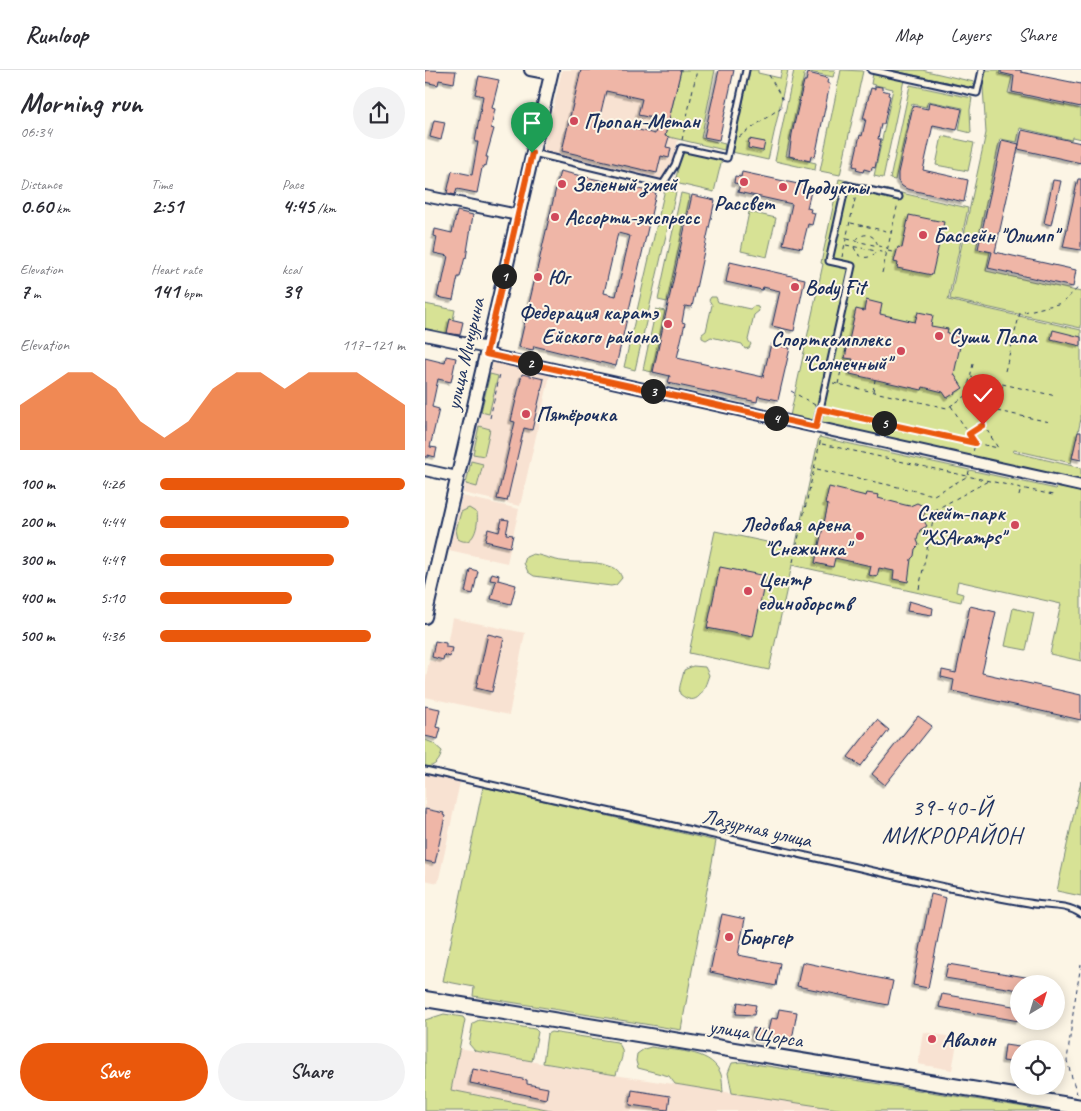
<!DOCTYPE html>
<meta charset="utf-8">
<style>
body{margin:0;font-family:Caveat,sans-serif;background:#f2f2f3;color:#2b2b33;height:100vh;display:flex;flex-direction:column;font-size:19px;white-space:nowrap}
*{box-sizing:border-box;margin:0}
p{font-size:16px;color:#7c7c81}
.icon{flex:none;width:28px;height:28px;fill:none;stroke:currentColor;stroke-width:2;stroke-linecap:round;stroke-linejoin:round}
.map{position:relative;flex:1;overflow:hidden}
.drawer{display:flex;flex-direction:column;background:#fff;width:425px}
.drawer>*{flex:none}
.needle{width:32px;rotate:38deg}
.controls{position:absolute;left:585px;top:905px;display:grid;gap:10px}
.controls a{display:grid;place-items:center;width:55px;height:55px;border-radius:50%;background:#fff;box-shadow:0 2px 12px #0003;font-size:25px}
.pin{position:absolute;display:grid;place-items:center;width:42px;height:42px;color:#fff;margin:-51px -21px;border-radius:50% 50% 50% 0;rotate:-45deg;box-shadow:0 0 5px #0007}
.pin .icon{rotate:45deg}
.km{position:absolute;width:25px;height:25px;margin:-12px;border-radius:50%;background:#222;color:#fff;font-size:14px;line-height:25px;text-align:center}
.round{display:grid;place-items:center;flex:none;width:52px;height:52px;border-radius:26px;background:#f2f2f3}
.overview{display:flex;align-items:center;justify-content:space-between;height:85px;padding:0 20px}
h1{font-size:28px;font-weight:700;line-height:38px}
.stats{display:grid;grid-template-columns:repeat(3,1fr);gap:8px;height:85px;padding:5px 20px}
.stats div{display:grid;align-content:center}
.stats b{font-size:21px;font-weight:700}
.stats small{font-size:14px;font-weight:400}
.stats p{font-size:14px}
.chart{height:140px;padding:10px 20px}
.chart p{display:flex;justify-content:space-between}
.chart svg{width:100%;height:90px;margin-top:5px;fill:#ea580c;opacity:.7}
.cta{display:flex;gap:10px;margin-top:auto;padding:10px 20px}
.cta a{flex:1;height:58px;border-radius:30px;background:#ea580c;color:#fff;font-size:20px;font-weight:700;line-height:58px;text-align:center}
.cta a+a{background:#f2f2f3;color:#2b2b33}
ul{padding:0 20px;list-style:none;font-size:16px}
li{display:grid;grid-template-columns:80px 60px 1fr;align-items:center;height:38px}
li i{height:12px;border-radius:6px;background:#ea580c}
header{display:flex;align-items:center;gap:30px;box-sizing:border-box;height:70px;padding:0 25px;background:#fff;border-bottom:1px solid #e1e1e2}
header strong{font-size:24px}
nav{display:flex;gap:28px;margin-inline-start:auto;font-size:18px}
main{display:flex;flex:1;min-height:0}
.map>svg:first-child{display:block}
.built{fill:#f8e2d2}
.green{fill:#d7e295;stroke:#79887a}
.building{fill:#efb6a7;stroke:#1b2f5e;fill-rule:evenodd;filter:url(#shadow)}
.lines{fill:none;stroke-linecap:round;stroke-linejoin:round}
.service-casing{stroke:#1b2f5e;stroke-width:9}
.minor-casing{stroke:#1b2f5e;stroke-width:14}
.tertiary-casing{stroke:#1b2f5e;stroke-width:16}
.secondary-casing{stroke:#1b2f5e;stroke-width:18}
.path{stroke:#1b2f5e;stroke-width:1;stroke-dasharray:4 4;stroke-linecap:butt}
.service{stroke:#fcf5e5;stroke-width:5}
.minor{stroke:#fcf5e5;stroke-width:10}
.tertiary{stroke:#fcf5e5;stroke-width:12}
.secondary{stroke:#fcf5e5;stroke-width:14}
.route-casing{stroke:#fff;stroke-width:10}
.route{stroke:#ea580c;stroke-width:6}
.poi-dot{fill:#d1495b;stroke:#fcf5e5;stroke-width:2}
.labels{text-anchor:middle;dominant-baseline:central;stroke-width:4;stroke-linejoin:round;paint-order:stroke}
.poi-label{font-size:21px;font-weight:bold;fill:#1b2f5e;stroke:#fcf5e5;text-anchor:start}
.street-label{font-size:21px;fill:#1b2f5e;stroke:#fcf5e5}
.quarter-label{font-size:24px;letter-spacing:1px;fill:#1b2f5e;stroke:#fcf5e5}
</style>
<header>
<strong>Runloop</strong>
<nav><a>Map</a><a>Layers</a><a>Share</a></nav>
</header>
<main>
<section class="drawer">
<div class="overview"><div><h1>Morning run</h1><p>06:34</p></div><a class="round"><svg class="icon" aria-label="share" viewBox="0 0 24 24"><path d="M12 15V3M7 8l5-5 5 5M5 13v7h14v-7"/></svg></a></div>
<div class="stats">
<div><p>Distance</p><b>0.60<small> km</small></b></div>
<div><p>Time</p><b>2:51</b></div>
<div><p>Pace</p><b>4:45<small> /km</small></b></div>
</div>
<div class="stats">
<div><p>Elevation</p><b>7<small> m</small></b></div>
<div><p>Heart rate</p><b>141<small> bpm</small></b></div>
<div><p>kcal</p><b>39</b></div>
</div>
<div class="chart"><p><span>Elevation</span>117–121 m</p>
<svg viewBox="0 0 160 44" preserveAspectRatio="none"><path d="M0 44V22L10 14L20 6L30 6L40 14L50 30L60 38L70 30L80 14L90 6L100 6L110 14L120 6L130 6L140 6L150 14L160 22V44z"/></svg>
</div>
<ul>
<li><b>100 m</b>4:26<i style="width:100%"></i></li>
<li><b>200 m</b>4:44<i style="width:77%"></i></li>
<li><b>300 m</b>4:49<i style="width:71%"></i></li>
<li><b>400 m</b>5:10<i style="width:54%"></i></li>
<li><b>500 m</b>4:36<i style="width:86%"></i></li>
</ul>
<div class="cta"><a>Save</a><a>Share</a></div>
</section>
<div class="map">
<svg width="656" height="1041" viewBox="0 0 656 1041">
<defs>
<filter id="shadow"><feDropShadow dx="-2.5" dy="2.5" stdDeviation="0" flood-color="#0004"/></filter>
</defs>
<rect width="100%" height="100%" fill="#fcf5e5"/>
<filter id="ink" filterUnits="userSpaceOnUse"><feTurbulence type="fractalNoise" baseFrequency=".02" numOctaves="2"/><feDisplacementMap in="SourceGraphic" scale="10" xChannelSelector="R" yChannelSelector="G"/><feConvolveMatrix kernelMatrix="1 2 1 2 8 2 1 2 1" color-interpolation-filters="sRGB"/></filter>
<g filter="url(#ink)">
<path class="built" d="M137,0H269L243,113L117,84Z
M68,292L125,305L95,436L38,423Z
M37,426L94,439L82,493L24,480Z
M27,548L100,563L84,645L0,627V613L4,591L19,590Z
M0,704L35,712L13,813L0,810Z
M498,962L533,968L527,1000L493,994Z
M34,978L143,998L426,1041H131L26,1020Z"/>
<path class="green" d="M256,0H290L276,68L300,74L299,80L240,66Z
M325,0H333V3L355,8L357,0H363L343,90L307,82Z
M369,0H410L408,7L380,1L361,86L391,93L390,100L350,91Z
M416,0L438,1L415,105L395,101Z
M465,0H497L549,12L548,18Z
M561,0H575L574,4L587,7L583,23L656,39V69L647,67L646,70L595,58L592,72L575,69L551,179L565,182L561,201L656,222V258L525,229L561,63L558,17Z
M448,3L479,10L458,108L449,106L468,19L446,14Z
M485,15L547,28L545,40L546,63L534,60L538,38L503,31L501,37L487,34L470,110L465,109Z
M517,66L549,73L543,101L511,95Z
M257,80L297,89L289,122L250,113Z
M414,109L543,138L523,230L656,260V349L646,393L589,380L588,382L656,398V412L365,346L398,194L396,193Z
M240,119L251,122L210,300L199,297Z
M256,123L265,125L242,232L233,230Z
M324,142L351,148L342,187L316,181Z
M286,227H291L293,232L325,239L329,236L333,237L334,241L329,245L323,270L326,274L324,278L320,279L317,274L286,267L281,270L277,268V264L281,261L287,235L284,230Z
M0,234L30,240L28,250H25L22,264L0,260Z
M231,239L240,241L227,302L218,300Z
M65,304L73,306L64,344L56,342Z
M54,356L65,359L59,386L48,384Z
M394,367L631,419L633,417L656,422V591L625,584L636,534L533,511L531,522L538,524L536,532L367,495L344,600L264,583L290,461L370,478Z
M46,391L58,394L52,417L41,414Z
M44,438L52,443C54,454 49,479 33,469L31,460L36,442Z
M108,484C115,485 120,487 127,489C147,495 168,489 187,497C193,499 195,503 197,508L191,515L186,516L109,506L103,502L99,493L101,487Z
M588,538L609,543L601,580L580,576Z
M268,596L280,597L284,605C279,620 273,639 255,624C253,617 258,608 259,600Z
M0,670L8,673L17,681C15,691 10,697 0,697Z
M656,711V826L632,821Z
M58,717L291,771L256,960L48,926L49,917L18,911Z
M19,944L38,947L40,950L26,1020L131,1041H0V950Z
M54,950L110,959L113,962L107,991L50,981L44,974L48,953Z
M126,962L192,972C203,982 194,993 191,1005L118,993L122,964Z
M226,977C248,981 284,979 295,1002C298,1008 297,1015 298,1022L250,1014L244,1006L213,998L211,991L212,984L219,979Z
M317,992L624,1041H426L307,1023L303,1003L307,993Z"/>
<path class="building" d="M0,0L31,1L29,13L14,10L13,15L0,12Z
M156,0H256L240,66L244,67L241,77L246,78L244,88L236,86L232,103L137,81ZM181,21L217,29L213,45L233,49L230,64L174,50Z
M294,0H309L294,70L279,67Z
M576,0H596V2L656,14V37L587,22L589,6L576,3Z
M383,3L403,8L402,13L405,14L390,87L386,86L385,91L364,86L367,64L379,11H381Z
M54,6L74,10L67,38L70,39L66,58L69,59L61,87H63L61,96L59,95L57,98L52,123L32,119L30,125L22,123L27,101L47,105L53,72H50L58,26L50,24Z
M450,16L457,17V20L464,22L463,25L465,26L459,54H456L453,69H456L450,98L447,97L446,101L439,99L438,102L431,100L432,97L428,96L435,65L437,66L441,49H438L446,18L450,19Z
M504,32L537,39L532,60L508,55L498,100L543,110L539,132L482,119L477,116L473,111V103L488,36L503,39Z
M9,50L20,52L16,70L5,67Z
M597,60L656,73V93L593,79Z
M324,69L340,72L338,81L323,78Z
M577,70L594,74L570,182L651,200L648,217L563,198L567,182L553,179Z
M135,101L231,123L191,296L109,276L108,280L94,277ZM193,163L205,166L191,226L179,223Z
M317,102L387,117L382,138L386,139L385,142L390,143L387,155L383,154L377,178L358,174L367,134L313,122L315,114L309,113L310,106L316,107Z
M653,109H656V180L638,177Z
M628,110L636,111L626,155L619,153Z
M267,125L290,130L267,237L260,236L257,252L260,253L252,288L338,307L346,274L365,278L353,330L333,326L332,332L243,313L245,306L228,302Z
M32,141L48,145L41,188L40,187L35,207H33L28,230L12,227L15,213L17,214L23,186L9,183L12,167L9,166L10,159L27,163Z
M484,145L519,152L507,205L472,198L473,193L469,192L473,177L477,178Z
M305,192L380,209L369,261L347,256L355,221L338,217L337,220L301,212Z
M441,230L457,234L455,244L490,252L493,242L508,245L506,256L523,259L522,263L537,267L529,304L538,318L522,328L518,322L498,317L497,320L425,304L428,289L420,288L431,239L439,241Z
M25,249L38,252L35,265L22,263Z
M628,260L656,267V276L626,269Z
M21,286L31,288L26,312L13,309L7,337L14,339L5,377L12,378L10,387L3,385V387H0V288L20,293Z
M97,304L119,309L107,360L99,358L82,431L72,429L90,352L86,351Z
M653,362H656V390L647,388Z
M404,417L441,426L442,423L454,425L453,428L480,435L485,436L492,433L498,436L500,443L497,448L502,456L495,460L492,470L494,475L490,479L489,486L486,489L483,512L468,509L469,501L454,498L452,507L444,505L446,496L410,488L408,497L390,493L403,435L400,434Z
M77,449L84,450L81,464L88,465L85,477L60,471L63,459L74,462Z
M295,497L341,506L328,567L282,558Z
M45,499L53,501L48,524L40,522Z
M67,503L74,505L73,510L91,515L86,534L66,529L71,511L65,510Z
M484,531L508,538L507,545L482,541Z
M545,536L571,542L557,603L656,625V650L527,621L529,610L516,607L517,600L531,603Z
M63,564L79,568L67,622L51,618Z
M10,571L21,573V577L27,578L25,587L19,585L18,590L7,587Z
M0,636L15,639L11,657L16,658L13,669L0,666Z
M493,646L507,656L460,715L447,704Z
M452,650L464,660L436,696L423,687Z
M0,739L19,743L18,745L20,746L10,793L0,791Z
M506,824L521,828L503,918L488,915Z
M297,844L320,849L313,885L355,893L351,916L285,902Z
M377,892L468,911L463,935L372,916Z
M523,894L618,910V914H594V920L520,908Z
M517,924L594,937V951L514,937Z
M313,932L331,935L329,945L311,944Z
M354,939L372,942L367,970L347,967L346,972L327,968L328,958L343,961L346,948L352,949Z
M580,975L594,977V993L578,991Z
M48,999L102,1010V1014L123,1018L121,1029L45,1013Z
M207,1020L245,1026L243,1040L205,1035Z"/>
<g class="lines">
<g class="service-casing">
<path id="service" d="M446,0L552,23L557,0
M108,83L238,114L250,95L256,78L302,88L321,0
M391,357L427,196L404,191L421,115L474,127
M0,700L524,818C551,823 577,829 604,833C622,837 640,833 656,844"/>
</g>
<g class="minor-casing">
<path id="minor" d="M105,0L126,4
M0,126L93,145
M0,265L62,278
M61,284L656,416
M0,400L32,407"/>
</g>
<g class="tertiary-casing">
<path id="tertiary" d="M0,547L127,0"/>
</g>
<g class="secondary-casing">
<path id="secondary" d="M0,929L656,1037"/>
</g>
<path class="path" d="M344,5L359,32
M314,67L358,36
M257,70L272,0
M426,153L466,162
M422,169L462,178
M431,170C439,161 450,164 453,176
M421,175L461,183
M429,177C433,189 444,191 452,181
M463,181L471,183
M417,187L431,125
M457,203L473,133
M580,301L595,243L637,233L655,216
M546,307L631,326
M408,313L522,338L541,326L548,294
M413,314L422,275
M366,321L390,335
M448,321L450,310
M526,336L550,373L548,383
M402,341L573,378L541,326
M572,341L625,352
M65,348L75,304
M557,351L572,341L578,314
M545,363L558,355
M397,374L628,425
M392,399L509,425L543,406L544,401
M594,426L596,418
M368,492L396,368
M494,519L510,440L563,411
M652,1024L642,991L649,936L656,895"/>
<use href="#service" class="service"/>
<use href="#minor" class="minor"/>
<use href="#tertiary" class="tertiary"/>
<use href="#secondary" class="secondary"/>
</g>
</g>
<g class="lines" filter="url(#ink)">
<g class="route-casing">
<path id="route" d="M107,83L61,284L391,357L395,339L550,373L544,364L558,355"/>
</g>
<use href="#route" class="route"/>
</g>
<g class="poi-dot">
<circle cx="149" cy="51" r="5"/>
<circle cx="319" cy="112" r="5"/>
<circle cx="137" cy="114" r="5"/>
<circle cx="358" cy="117" r="5"/>
<circle cx="130" cy="147" r="5"/>
<circle cx="498" cy="165" r="5"/>
<circle cx="113" cy="207" r="5"/>
<circle cx="370" cy="217" r="5"/>
<circle cx="243" cy="254" r="5"/>
<circle cx="514" cy="266" r="5"/>
<circle cx="476" cy="281" r="5"/>
<circle cx="101" cy="344" r="5"/>
<circle cx="590" cy="455" r="5"/>
<circle cx="435" cy="466" r="5"/>
<circle cx="323" cy="521" r="5"/>
<circle cx="304" cy="867" r="5"/>
<circle cx="507" cy="969" r="5"/>
</g>
<g class="labels">
<g class="poi-label">
<text x="159" y="51">Пропан-Метан</text>
<text x="147" y="114">Зеленый змей</text>
<text x="368" y="117">Продукты</text>
<text x="319" y="133" text-anchor="middle">Рассвет</text>
<text x="140" y="147">Ассорти-экспресс</text>
<text x="508" y="165">Бассейн "Олимп"</text>
<text x="123" y="207">Юг</text>
<text x="380" y="217">Body Fit</text>
<text x="233" y="242" text-anchor="end">Федерация каратэ<tspan x="233" dy="24">Ейского района</tspan></text>
<text x="524" y="266">Суши Папа</text>
<text x="466" y="269" text-anchor="end">Спорткомплекс<tspan x="466" dy="24">"Солнечный"</tspan></text>
<text x="111" y="344">Пятёрочка</text>
<text x="580" y="443" text-anchor="end">Скейт-парк<tspan x="580" dy="24">"XSAramps"</tspan></text>
<text x="425" y="454" text-anchor="end">Ледовая арена<tspan x="425" dy="24">"Снежинка"</tspan></text>
<text x="333" y="509">Центр<tspan x="333" dy="24">единоборств</tspan></text>
<text x="314" y="867">Бюргер</text>
<text x="517" y="969">Авалон</text>
</g>
<g class="street-label">
<text transform="translate(40 284) rotate(-77)">улица Мичурина</text>
<text transform="translate(332 758) rotate(13)">Лазурная улица</text>
<text transform="translate(331 963) rotate(9)">улица Щорса</text>
</g>
<g class="quarter-label">
<text x="527" y="737">39-40-Й<tspan x="527" dy="28">МИКРОРАЙОН</tspan></text>
</g>
</g>
</svg>
<div class="controls">
<a><svg class="needle" viewBox="-14 -14 28 28"><path d="M0-13l5 13h-10z" fill="#e53935"/><path d="M0 13l5-13h-10z" fill="#7c7c81"/></svg></a>
<a><svg class="icon" aria-label="locate" viewBox="0 0 24 24"><circle cx="12" cy="12" r="6"/><path d="M12 2v4M12 18v4M2 12h4M18 12h4"/></svg></a>
</div>
<div class="pin" style="left:107px;top:83px;background:#1e9e55"><svg class="icon" aria-label="arrive" viewBox="0 0 24 24"><path d="M6 21V4h12l-3 4 3 4H6"/></svg></div>
<div class="pin" style="left:558px;top:355px;background:#d93025"><svg class="icon" aria-label="check" viewBox="0 0 24 24"><path d="M5 12l5 5 9-10"/></svg></div>
<b class="km" style="left:79px;top:206px">1</b>
<b class="km" style="left:105px;top:293px">2</b>
<b class="km" style="left:228px;top:321px">3</b>
<b class="km" style="left:351px;top:348px">4</b>
<b class="km" style="left:459px;top:353px">5</b>
</div>
</main>
